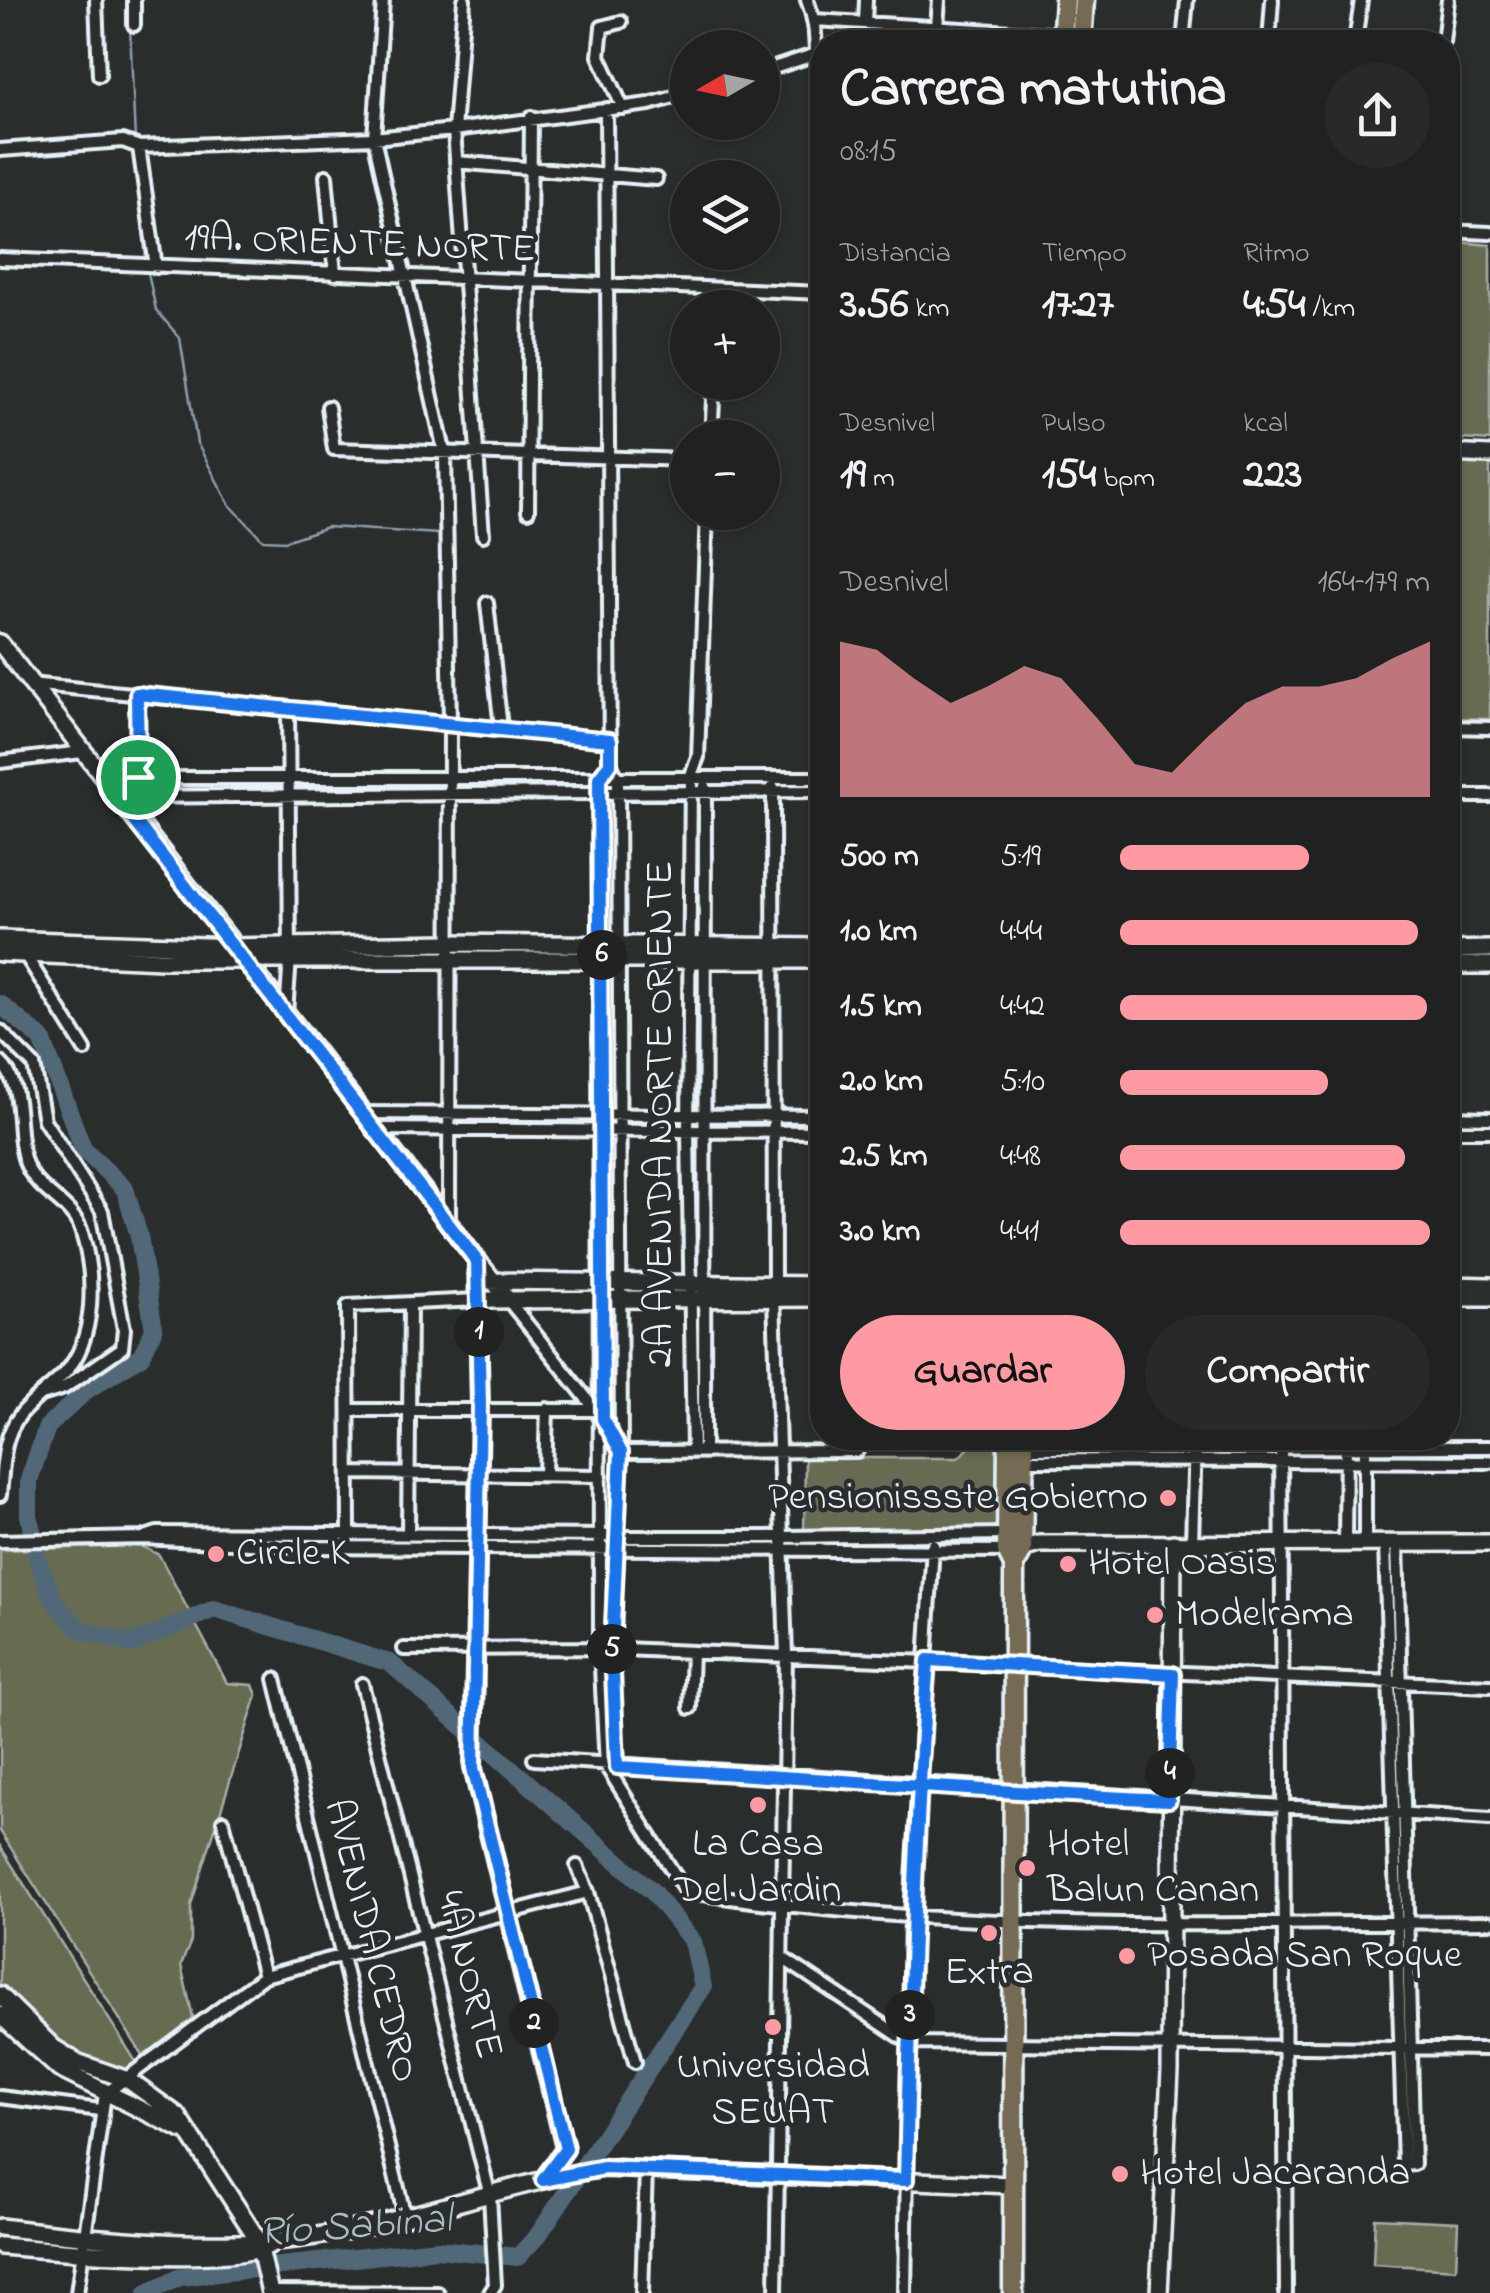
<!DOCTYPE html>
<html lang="es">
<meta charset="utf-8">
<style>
body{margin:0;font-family:"Indie Flower",sans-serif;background:#282a2a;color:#f1f3f6;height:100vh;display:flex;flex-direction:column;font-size:38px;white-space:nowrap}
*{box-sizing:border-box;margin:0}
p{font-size:32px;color:#a2a4a5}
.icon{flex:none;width:55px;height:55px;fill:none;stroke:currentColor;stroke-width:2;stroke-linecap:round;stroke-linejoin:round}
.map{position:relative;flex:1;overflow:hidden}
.drawer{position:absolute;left:810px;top:30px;width:650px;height:1420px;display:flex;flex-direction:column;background:#202222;border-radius:40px;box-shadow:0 2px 8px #0004,0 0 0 2px #3d3f40}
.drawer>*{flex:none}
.needle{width:65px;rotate:261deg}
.buttons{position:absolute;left:670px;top:30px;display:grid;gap:20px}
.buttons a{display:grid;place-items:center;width:110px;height:110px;border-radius:50%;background:#202222;box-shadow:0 2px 8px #0004,0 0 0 2px #3d3f40;font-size:50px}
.pin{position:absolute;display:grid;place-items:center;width:85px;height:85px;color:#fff;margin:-42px;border:5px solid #fff;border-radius:50%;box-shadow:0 2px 10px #0007}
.km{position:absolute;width:50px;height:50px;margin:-25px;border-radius:50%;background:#222;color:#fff;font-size:28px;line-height:50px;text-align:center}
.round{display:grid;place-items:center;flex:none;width:105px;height:105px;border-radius:52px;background:#282a2a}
.overview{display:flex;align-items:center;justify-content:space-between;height:170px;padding:0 30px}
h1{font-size:55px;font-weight:700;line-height:75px}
.figures{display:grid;grid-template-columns:repeat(3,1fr);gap:15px;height:170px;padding:10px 30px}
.figures div{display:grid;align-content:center}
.figures b{font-size:42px;font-weight:700}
.figures small{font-size:28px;font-weight:400}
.figures p{font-size:28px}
.chart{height:280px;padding:20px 30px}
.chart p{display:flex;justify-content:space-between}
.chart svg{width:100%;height:180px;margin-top:10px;fill:#ff9aa2;opacity:.7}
.action{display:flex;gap:20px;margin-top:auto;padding:20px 30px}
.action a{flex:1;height:115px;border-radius:60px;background:#ff9aa2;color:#111;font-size:40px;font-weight:700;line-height:115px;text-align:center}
.action a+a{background:#282a2a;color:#f1f3f6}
ul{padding:0 30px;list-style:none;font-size:32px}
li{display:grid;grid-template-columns:160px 120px 1fr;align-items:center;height:75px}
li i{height:25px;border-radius:12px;background:#ff9aa2}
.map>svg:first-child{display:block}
.green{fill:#666c52;stroke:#a7aea5;stroke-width:2.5}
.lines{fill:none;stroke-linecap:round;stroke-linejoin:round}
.stream{stroke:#8f9eab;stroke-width:2.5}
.river{stroke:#536777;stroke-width:18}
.street-casing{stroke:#e8f1f8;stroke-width:18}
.secondary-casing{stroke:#e8f1f8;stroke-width:22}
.primary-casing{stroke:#e8f1f8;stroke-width:25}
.street{stroke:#2a2d2e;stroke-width:10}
.secondary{stroke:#2a2d2e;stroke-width:15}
.primary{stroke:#746b52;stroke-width:18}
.route-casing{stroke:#fff;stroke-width:20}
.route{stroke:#1a73e8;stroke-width:12}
.poi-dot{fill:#ff9aa2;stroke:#2a2d2e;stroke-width:4}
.labels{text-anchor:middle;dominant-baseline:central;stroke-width:9;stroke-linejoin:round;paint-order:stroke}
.street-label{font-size:40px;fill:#e8f1f8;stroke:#2a2d2e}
.poi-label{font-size:40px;fill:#e8f1f8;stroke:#2a2d2e;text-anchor:start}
.water-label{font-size:42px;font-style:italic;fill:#acbac4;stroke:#2a2d2e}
</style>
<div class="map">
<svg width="1490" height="2293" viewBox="0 0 1490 2293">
<rect width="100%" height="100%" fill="#2a2d2e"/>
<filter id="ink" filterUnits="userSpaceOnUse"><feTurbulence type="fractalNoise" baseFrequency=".01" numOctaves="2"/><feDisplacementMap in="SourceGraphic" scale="20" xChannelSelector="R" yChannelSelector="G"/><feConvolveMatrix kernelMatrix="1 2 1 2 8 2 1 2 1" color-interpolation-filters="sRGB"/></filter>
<g filter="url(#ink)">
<path class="green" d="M1448,241L1490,245V441L1448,438Z
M1448,459L1490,461V719L1448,718Z
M980,1438H999V1533L804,1535L805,1458H958Z
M141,1546L159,1555L227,1683L253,1685L257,1695L191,1905V1941L181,1965L194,2022L145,2059L0,1831V1550Z
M0,1846L138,2065L127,2075L68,2051L0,1987Z
M1375,2218L1458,2222L1456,2269L1373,2264Z"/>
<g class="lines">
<path class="stream" d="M128,0L129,20
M130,28L135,140
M137,168L146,260
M147,268L156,310L180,338L197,443L229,504L263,540L285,541L327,527L439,534"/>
<path class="river" d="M0,1004L42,1039L83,1149L125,1189L139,1236L154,1330L141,1356L88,1389L47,1427L29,1480V1515L37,1557L53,1600L79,1629L132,1644L214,1609L390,1663L653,1892L693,1942L703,1987L539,2234L518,2257L437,2249L180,2277L147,2293"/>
<g class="street-casing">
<path id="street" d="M96,0L99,75
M134,0V25
M383,0L374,138L445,455L450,722L449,1221
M464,0L454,130L483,535
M807,0C821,34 811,53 822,88
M815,20L1062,35
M621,22L602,27L599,56L623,108
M865,23L866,0
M937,27L939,0
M1183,42L1187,0
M1269,42L1272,0
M1355,42L1361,0
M1443,42L1448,0
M762,72L822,52
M606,109L610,764L618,779L621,1452L612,1674L617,1767L612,1776
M139,147L374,138L454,130L649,104L688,93
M139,147L156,267
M0,150L123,141L139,147
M456,162L656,179
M326,176L335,274
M1448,231L1490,233
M0,259L822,293
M717,308L719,289
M328,407L334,449L688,460
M711,438L714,382
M528,511L531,117
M487,603L501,728
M29,684L610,740
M137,694L138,796
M1448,727L1490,728
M0,762L82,752
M610,764L599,778L600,1648L606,1766L685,1891C950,1935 1223,1923 1490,1922
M104,778H822
M773,787L774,1284
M1448,796H1490
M118,797L822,791
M24,953L85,1050
M286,1013L290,958L288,709
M0,1031L34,1065L44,1120L102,1211L124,1329L122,1348L64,1388L45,1394
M0,1062C26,1085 14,1134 26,1164C38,1194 73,1202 82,1233C95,1276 96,1338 65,1373C51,1388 33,1399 20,1415C2,1437 3,1468 0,1495
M364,1113L822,1116
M1448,1117L1490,1118
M372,1129L822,1132
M1448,1131H1490
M774,1298L786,1656L776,2293
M508,1300L603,1419L621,1452L857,1451V1438
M350,1410H596
M1281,1438L1286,2293
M1365,1438V1544
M1024,1448L1490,1447
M693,1452L688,1131L691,775L698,757L707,512
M704,1452L705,786
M1024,1460L1490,1462
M350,1473L601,1476
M545,1474L547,1409
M349,1534L348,1306L478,1300
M408,1534L410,1305
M145,1537L157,1533L783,1537L1007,1534
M0,1541L144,1538L303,1547L1007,1551
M1192,1543L1195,1438
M1345,1544L1346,1438
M1385,1544L1404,2165L1414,2164L1397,1544
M404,1649L600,1648L1490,1686
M275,1679L405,2217
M362,1684L490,2196L495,2285L490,2293
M690,1708L692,1652
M534,1759L1490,1819
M223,1821L264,1976
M577,1866L588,1892L635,2062
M781,1957L910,2043L1490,2049
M0,2097L100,2110
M270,2292L438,2293
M77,2293L105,2094L264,1976L588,1892
M642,2293L646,2170
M905,2293L911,1914L933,1545"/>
</g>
<g class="secondary-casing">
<path id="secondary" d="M1448,453L1490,455
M0,643L508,1300
M0,939L233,947L448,943L822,947
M1448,950L1490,949
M0,953L163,960H822
M1448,965H1490
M477,1261L480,1407L473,1768L565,2149L543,2180
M487,1281L822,1285
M1448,1285L1490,1286
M1448,1298H1490
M478,1300L822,1298
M1015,1551L1039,1544L1490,1543
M0,1995L54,2048L77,2062L128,2080L178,2116L258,2240L270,2293
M0,2015L59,2069L182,2130
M0,2227C89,2238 185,2248 275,2241C388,2232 494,2185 605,2168L1011,2185
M0,2246C46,2250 240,2267 271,2244
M1159,2293L1170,2071L1173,1543"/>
</g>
<g class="primary-casing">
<path id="primary" d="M1062,42L1065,0
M1081,42L1084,0
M1008,1438L1007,1551L1014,1565L1013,2293
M1014,1565L1022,1551L1024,1438"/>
</g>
<use href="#street" class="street"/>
<use href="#secondary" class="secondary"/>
<use href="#primary" class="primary"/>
</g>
</g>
<g class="lines" filter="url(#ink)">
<g class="route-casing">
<path id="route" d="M138,777V796L117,798L477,1261L480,1407L473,1768L566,2149L543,2180L604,2168L906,2180C910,2006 915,1833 928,1660L1173,1674L1169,1800C985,1792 801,1777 617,1767L612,1648L621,1452L603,1419L599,778L610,764V740L137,694L138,777"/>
</g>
<use href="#route" class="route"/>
</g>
<g class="poi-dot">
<circle cx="1168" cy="1498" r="10"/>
<circle cx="216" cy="1554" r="10"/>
<circle cx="1068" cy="1564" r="10"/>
<circle cx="1155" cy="1615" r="10"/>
<circle cx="758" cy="1805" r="10"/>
<circle cx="1027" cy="1868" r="10"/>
<circle cx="989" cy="1933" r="10"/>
<circle cx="1127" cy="1956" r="10"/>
<circle cx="773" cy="2027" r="10"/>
<circle cx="1120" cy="2174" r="10"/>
</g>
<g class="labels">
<g class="street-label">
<text transform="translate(360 245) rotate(2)">19A. ORIENTE NORTE</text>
<text transform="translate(661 1114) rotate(-90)">2A AVENIDA NORTE ORIENTE</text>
<text transform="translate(370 1941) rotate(76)">AVENIDA CEDRO</text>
<text transform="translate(468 1975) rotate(76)">4A NORTE</text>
</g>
<g class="poi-label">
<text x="1148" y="1498" text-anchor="end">Pensionissste Gobierno</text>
<text x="236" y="1554">Circle K</text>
<text x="1088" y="1564">Hotel Oasis</text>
<text x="1175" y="1615">Modelrama</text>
<text x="758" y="1845" text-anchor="middle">La Casa<tspan x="758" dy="46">Del Jardin</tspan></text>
<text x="1047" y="1845">Hotel<tspan x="1047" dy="46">Balun Canan</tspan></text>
<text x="1147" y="1956">Posada San Roque</text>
<text x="989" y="1973" text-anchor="middle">Extra</text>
<text x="773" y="2067" text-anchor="middle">Universidad<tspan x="773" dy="46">SEUAT</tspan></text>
<text x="1140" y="2174">Hotel Jacaranda</text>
</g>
<g class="water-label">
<text transform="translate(355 2227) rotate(-4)">Río Sabinal</text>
</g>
</g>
</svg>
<div class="buttons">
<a><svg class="needle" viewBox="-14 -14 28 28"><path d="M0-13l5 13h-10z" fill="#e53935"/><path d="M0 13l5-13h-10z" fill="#a2a4a5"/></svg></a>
<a><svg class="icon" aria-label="layers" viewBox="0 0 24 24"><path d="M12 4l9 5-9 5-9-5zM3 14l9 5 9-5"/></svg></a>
<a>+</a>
<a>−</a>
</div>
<div class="pin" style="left:138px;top:777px;background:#1e9e55"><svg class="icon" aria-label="arrive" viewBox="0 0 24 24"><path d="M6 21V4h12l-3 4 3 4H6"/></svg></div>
<b class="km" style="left:479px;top:1332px">1</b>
<b class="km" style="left:534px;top:2023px">2</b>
<b class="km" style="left:910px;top:2015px">3</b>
<b class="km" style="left:1170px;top:1773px">4</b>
<b class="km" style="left:612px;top:1649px">5</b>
<b class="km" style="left:602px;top:955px">6</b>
<section class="drawer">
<div class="overview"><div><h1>Carrera matutina</h1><p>08:15</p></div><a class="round"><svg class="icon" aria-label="share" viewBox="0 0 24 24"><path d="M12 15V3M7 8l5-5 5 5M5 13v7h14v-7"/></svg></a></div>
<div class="figures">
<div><p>Distancia</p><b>3.56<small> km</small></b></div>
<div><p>Tiempo</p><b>17:27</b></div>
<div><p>Ritmo</p><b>4:54<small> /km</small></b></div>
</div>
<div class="figures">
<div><p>Desnivel</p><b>19<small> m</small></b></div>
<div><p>Pulso</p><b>154<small> bpm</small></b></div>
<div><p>kcal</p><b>223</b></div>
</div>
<div class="chart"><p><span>Desnivel</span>164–179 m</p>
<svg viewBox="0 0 160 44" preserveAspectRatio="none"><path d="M0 44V6L10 8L20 15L30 21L40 17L50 12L60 15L70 25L80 36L90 38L100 29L110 21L120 17L130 17L140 15L150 10L160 6V44z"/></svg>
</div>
<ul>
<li><b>500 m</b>5:19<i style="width:61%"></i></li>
<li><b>1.0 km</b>4:44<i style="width:96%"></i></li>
<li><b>1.5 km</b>4:42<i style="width:99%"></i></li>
<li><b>2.0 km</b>5:10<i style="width:67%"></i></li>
<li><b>2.5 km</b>4:48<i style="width:92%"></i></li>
<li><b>3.0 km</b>4:41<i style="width:100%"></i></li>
</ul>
<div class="action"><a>Guardar</a><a>Compartir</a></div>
</section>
</div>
